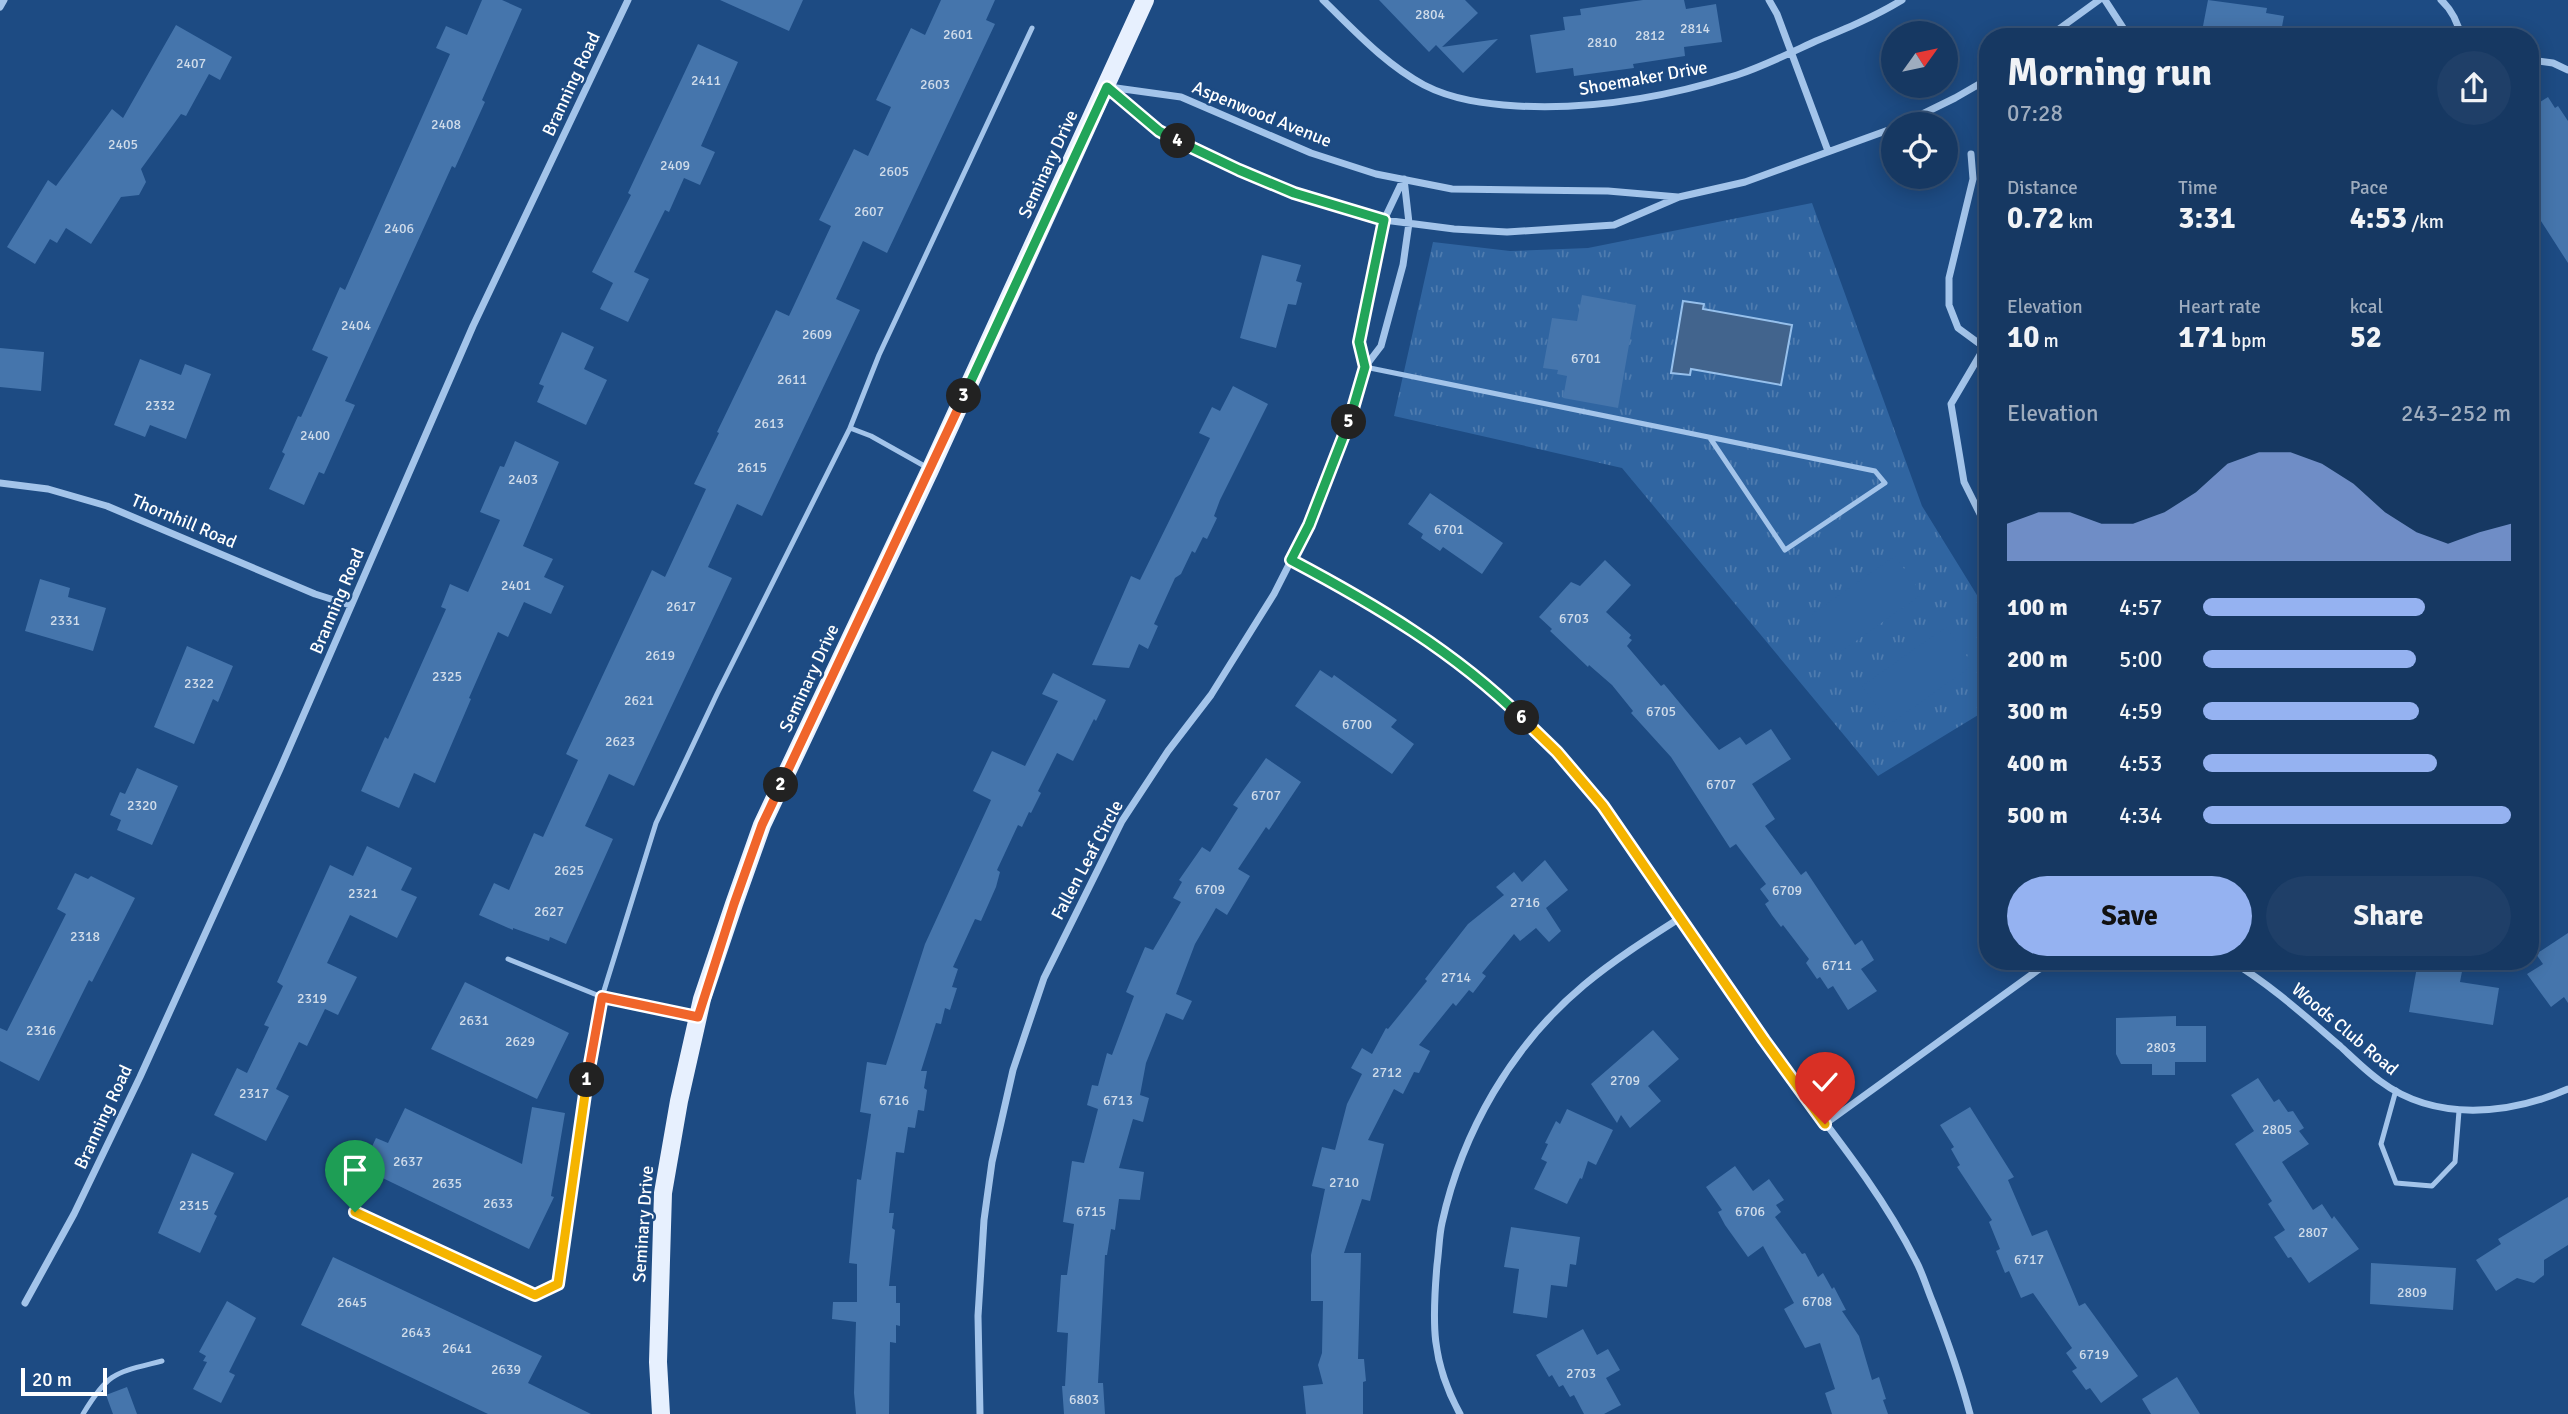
<!DOCTYPE html>
<meta charset="utf-8">
<style>
body{margin:0;font-family:Signika,sans-serif;background:#1f3f68;color:#f1f3f6;height:100vh;display:flex;flex-direction:column;font-size:26px;white-space:nowrap}
*{box-sizing:border-box;margin:0}
p{font-size:23px;color:#9eacbe}
.icon{flex:none;width:38px;height:38px;fill:none;stroke:currentColor;stroke-width:2;stroke-linecap:round;stroke-linejoin:round}
.map{position:relative;flex:1;overflow:hidden}
.details{position:absolute;left:1979px;top:28px;width:560px;height:942px;display:flex;flex-direction:column;background:#163862;border-radius:28px;box-shadow:0 4px 18px #0003,0 0 0 2px #355277}
.details>*{flex:none}
.needle{width:46px;rotate:57deg}
.buttons{position:absolute;left:1881px;top:21px;display:grid;gap:14px}
.buttons a{display:grid;place-items:center;width:77px;height:77px;border-radius:50%;background:#163862;box-shadow:0 4px 18px #0003,0 0 0 2px #355277;font-size:35px}
.scale{position:absolute;left:21px;bottom:18px;width:86px;box-sizing:border-box;padding-left:7px;border:4px solid #fff;border-top:0;font-size:19px;line-height:24px;white-space:nowrap;color:#fff;-webkit-text-stroke:5px #1d4b83;paint-order:stroke}
.pin{position:absolute;display:grid;place-items:center;width:60px;height:60px;color:#fff;margin:-72px -30px;border-radius:50% 50% 50% 0;rotate:-45deg;box-shadow:0 0 7px #0007}
.pin .icon{rotate:45deg}
.km{position:absolute;width:35px;height:35px;margin:-18px;border-radius:50%;background:#222;color:#fff;font-size:19px;line-height:35px;text-align:center}
.round{display:grid;place-items:center;flex:none;width:74px;height:74px;border-radius:37px;background:#1f3f68}
.overview{display:flex;align-items:center;justify-content:space-between;height:119px;padding:0 28px}
h1{font-size:38px;font-weight:700;line-height:52px}
.stats{display:grid;grid-template-columns:repeat(3,1fr);gap:10px;height:119px;padding:7px 28px}
.stats div{display:grid;align-content:center}
.stats b{font-size:30px;font-weight:700}
.stats small{font-size:19px;font-weight:400}
.stats p{font-size:19px}
.chart{height:196px;padding:14px 28px}
.chart p{display:flex;justify-content:space-between}
.chart svg{width:100%;height:126px;margin-top:7px;fill:#95b2f1;opacity:.7}
.button{display:flex;gap:14px;margin-top:auto;padding:14px 28px}
.button a{flex:1;height:80px;border-radius:42px;background:#95b2f1;color:#111;font-size:28px;font-weight:700;line-height:80px;text-align:center}
.button a+a{background:#1f3f68;color:#f1f3f6}
ul{padding:0 28px;list-style:none;font-size:23px}
li{display:grid;grid-template-columns:112px 84px 1fr;align-items:center;height:52px}
li i{height:18px;border-radius:9px;background:#95b2f1}
.map>svg:first-child{display:block}
.park{fill:url(#park-tufts)}
.garden{fill:#3065a1}
.water{fill:#42648d;stroke:#96c0ec;stroke-width:2}
.building{fill:#4575ac}
.lines{fill:none;stroke-linecap:round;stroke-linejoin:round}
.service{stroke:#a3c4ea;stroke-width:5}
.minor{stroke:#a3c4ea;stroke-width:7}
.primary{stroke:#e7f0fe;stroke-width:18}
.split-1-casing{stroke:#fff;stroke-width:14}
.split-2-casing{stroke:#fff;stroke-width:14}
.split-3-casing{stroke:#fff;stroke-width:14}
.split-4-casing{stroke:#fff;stroke-width:14}
.split-5-casing{stroke:#fff;stroke-width:14}
.split-6-casing{stroke:#fff;stroke-width:14}
.split-7-casing{stroke:#fff;stroke-width:14}
.split-1{stroke:#f5b400;stroke-width:9}
.split-2{stroke:#f0652b;stroke-width:9}
.split-3{stroke:#f0652b;stroke-width:9}
.split-4{stroke:#22a559;stroke-width:9}
.split-5{stroke:#22a559;stroke-width:9}
.split-6{stroke:#22a559;stroke-width:9}
.split-7{stroke:#f5b400;stroke-width:9}
.labels{text-anchor:middle;dominant-baseline:central;stroke-width:5;stroke-linejoin:round;paint-order:stroke}
.number-label{font-size:14px;fill:#d0dcea}
.street-label{font-size:18px;fill:#fff;stroke:#1d4b83}
</style>
<div class="map">
<svg width="2568" height="1414" viewBox="0 0 2568 1414">
<defs>
<pattern id="park-tufts" width="24" height="20" patternUnits="userSpaceOnUse" patternTransform="scale(1.75)"><rect width="24" height="20" fill="#3065a1"/><path d="M3 7l-1-3M5 7V3M7 7l1-3M15 17l-1-3M17 17v-4M19 17l1-3" fill="none" stroke="#4f7caf"/></pattern>
</defs>
<rect width="100%" height="100%" fill="#1d4b83"/>
<path class="park" d="M1812,203L1922,506L1988,613V709L1878,776L1622,468L1394,416L1433,242L1510,251L1588,248Z"/>
<path class="garden" d="M1895,556L1922,594L1839,653L1812,614Z
M1946,627L1973,665L1890,724L1862,686Z"/>
<path class="water" d="M1683,301L1704,304L1703,309L1792,325L1781,385L1691,369L1690,375L1671,373Z"/>
<path class="building" d="M482,0H502L522,9L482,100L485,102L455,168L452,166L345,401L355,405L324,474L319,472L304,505L269,489L285,454L282,452L298,416L301,417L328,357L312,350L340,287L345,290L450,54L436,48L446,26L467,35Z
M720,0H803L789,31Z
M941,0H995L986,20L995,24L887,253L863,241L836,299L860,310L762,516L737,504L708,567L732,578L634,786L609,774L585,826L613,839L566,944L550,937L549,941L513,928V930L479,915L494,883L509,890L534,833L543,837L578,760L566,754L637,602L652,570L665,577L706,489L694,484L719,433L717,432L776,310L789,316L831,226L819,220L854,149L868,156L891,107L876,100L911,28L925,35Z
M1379,0H1465L1478,13L1442,47L1498,39L1463,73L1436,45L1429,52Z
M1643,0H1684L1686,9L1716,4L1722,42L1684,47L1685,56L1633,64L1634,68L1574,76L1573,68L1536,73L1530,35L1565,30L1563,17L1581,15L1580,9Z
M2208,0L2267,8L2266,13L2284,16L2280,37H2208L2209,27L2203,26Z
M176,25L232,57L220,80L209,74L186,116L181,114L141,169L146,182L139,195L121,197L91,244L66,228L57,243L50,239L35,264L7,247L48,180L56,186L112,109L123,118Z
M698,44L738,62L701,146L715,152L700,185L684,178L669,212L665,210L634,272L649,279L628,322L600,309L613,283L592,272L631,195L628,193Z
M2548,97L2555,108L2558,106L2568,121V263L2530,204V108Z
M1262,255L1301,265L1296,281L1302,283L1296,305L1288,304L1276,348L1240,338Z
M1582,295L1636,305L1618,408L1563,398L1567,376L1557,374L1558,370L1543,368L1552,318L1577,321Z
M562,332L594,347L584,369L607,380L586,425L537,402L544,386L539,384Z
M0,348L44,352L41,391L0,387Z
M140,359L181,375L185,364L211,374L186,439L150,425L145,437L114,425Z
M1233,386L1268,404L1220,500L1214,516L1217,518L1207,539L1203,537L1195,553L1192,551L1181,574L1175,578L1154,624L1158,626L1148,649L1139,644L1129,668L1092,665L1131,576L1140,580L1210,438L1199,433L1212,407L1220,411Z
M515,441L559,462L523,546L553,559L544,577L564,586L551,614L524,602L508,637L498,632L469,698L471,699L435,783L414,773L399,808L361,791L385,737L388,739L446,609L441,607L450,584L468,592L500,520L480,512L500,466L504,467Z
M1430,493L1503,543L1482,574L1443,547L1440,551L1421,538L1423,534L1408,524Z
M1605,560L1631,585L1606,612L1631,635L1629,638L1632,640L1627,646L1661,686L1664,684L1719,750L1740,737L1746,745L1771,729L1791,759L1752,784L1775,819L1765,826L1801,875L1806,871L1855,945L1862,940L1874,960L1861,969L1877,991L1848,1010L1833,986L1828,989L1820,977L1817,979L1806,963L1809,959L1783,925L1781,927L1772,915L1765,904L1769,901L1760,889L1766,884L1736,844L1730,848L1671,757L1631,713L1633,711L1612,685L1589,665L1588,667L1550,631L1552,629L1539,617L1571,582L1580,586Z
M40,579L70,588L68,597L106,608L93,651L25,631Z
M187,646L233,666L218,702L213,699L194,744L154,727Z
M1320,670L1332,678L1334,675L1397,720L1391,727L1414,744L1392,774L1295,706Z
M1053,673L1106,700L1096,721L1094,719L1073,761L1057,753L1038,791L1041,793L1031,813L1029,812L1022,827L1018,825L997,870L1000,872L996,887L981,921L975,919L953,967L958,969L952,987L957,988L950,1010L945,1008L941,1024L936,1023L921,1071H927L924,1088L927,1090L924,1111L918,1110L915,1128L908,1127L904,1153L896,1152L889,1213H894L892,1228L895,1230L889,1286H896V1303H900V1326L896,1325V1343L890,1342L889,1414H856L854,1393L856,1322L832,1319L833,1302H857V1264L849,1263L857,1179L861,1180L871,1114L860,1112L867,1062L886,1065L925,944L991,800L973,791L992,751L1025,766L1058,701L1042,694Z
M1266,758L1301,782L1269,830L1266,827L1238,869L1250,876L1227,915L1216,908L1195,944L1176,994L1192,1001L1183,1020L1166,1013L1146,1063L1140,1095L1149,1098L1143,1122L1133,1119L1119,1168L1144,1172L1140,1200L1119,1199L1115,1230L1111,1229L1107,1255H1105L1098,1383H1103L1105,1414H1064L1062,1386H1065L1068,1333L1057,1332L1061,1275H1067L1074,1224L1063,1222L1072,1161L1084,1163L1098,1109L1087,1105L1092,1085L1098,1086L1107,1053L1112,1055L1134,996L1126,992L1145,947L1153,950L1181,902L1173,898L1182,882L1179,880L1202,847L1210,852L1238,808L1233,805Z
M137,768L178,786L152,845L117,830L121,820L110,815L120,792L125,794Z
M367,846L412,868L401,890L417,897L397,938L350,915L327,963L357,977L338,1015L325,1009L307,1046L299,1042L276,1089L289,1096L266,1141L214,1115L237,1068L247,1073L269,1027L264,1025L283,986L277,982L330,865L353,876Z
M1545,860L1568,890L1546,908L1561,931L1549,942L1536,928L1520,941L1514,934L1482,973L1486,976L1473,993L1469,990L1456,1006L1453,1003L1419,1045L1430,1051L1419,1073L1414,1072L1403,1094L1394,1089L1368,1140L1384,1144L1370,1201L1362,1199L1344,1253H1361L1358,1359H1364L1366,1381L1363,1382V1414H1306L1303,1386L1323,1384L1318,1365L1322,1353L1323,1301H1311V1255L1325,1189L1312,1186L1322,1147L1335,1150L1347,1104L1362,1074L1351,1068L1362,1048L1372,1054L1386,1028L1388,1029L1427,981L1425,979L1468,924L1504,895L1496,887L1514,872L1522,882Z
M75,873L88,879L91,876L135,898L92,982L89,980L39,1081L0,1061V1028L7,1031L66,914L57,909Z
M2568,933V1003L2564,997L2551,1007L2527,974L2543,964L2536,954Z
M2418,961H2464L2460,982L2499,988L2493,1025L2409,1012Z
M465,982L569,1033L537,1099L431,1049Z
M2176,1016V1026H2206V1062H2175V1075H2152V1064H2121L2116,1054V1018Z
M1653,1030L1679,1059L1648,1086L1661,1101L1630,1128L1621,1115L1617,1123L1591,1084Z
M2258,1078L2274,1102L2279,1099L2288,1112L2293,1111L2304,1128L2299,1131L2309,1144L2282,1162L2313,1210L2322,1204L2332,1219L2334,1216L2359,1249L2309,1283L2291,1257L2288,1258L2274,1237L2285,1230L2268,1204L2272,1201L2235,1144L2254,1131L2231,1095Z
M532,1107L565,1113L551,1196L554,1197L529,1249L362,1168L376,1138L388,1143L405,1108L522,1164Z
M1970,1107L2014,1177L2008,1180L2032,1236L2047,1230L2079,1306L2085,1303L2138,1376L2101,1403L2090,1388L2086,1390L2072,1371L2077,1368L2066,1353L2072,1348L2033,1293L2021,1298L2009,1271L2005,1273L1996,1251L2000,1249L1989,1222L1992,1220L1957,1167L1960,1165L1951,1149L1954,1147L1940,1125Z
M1567,1109L1613,1130L1596,1165L1588,1161L1582,1179L1580,1178L1567,1204L1534,1189L1547,1162L1541,1159L1548,1144L1545,1143L1556,1121L1560,1124Z
M192,1153L234,1173L214,1214L217,1216L200,1253L158,1233Z
M1735,1166L1753,1191L1769,1179L1784,1200L1776,1205L1781,1212L1775,1217L1802,1254L1805,1253L1818,1277L1823,1273L1832,1289L1834,1287L1846,1310L1842,1311L1859,1336L1872,1380L1879,1377L1886,1399L1883,1400L1888,1414H1832L1825,1393L1835,1389L1820,1343L1805,1348L1784,1309L1794,1303L1763,1246L1748,1257L1725,1225L1718,1212L1722,1210L1706,1187Z
M2568,1197V1245L2544,1260V1275L2534,1283L2517,1278L2496,1291L2476,1260L2501,1244L2498,1239Z
M1511,1227L1580,1237L1576,1265L1570,1264L1567,1287L1551,1285L1547,1318L1513,1313L1519,1269L1504,1267Z
M333,1257L542,1356L528,1383L591,1414H488L301,1325Z
M2371,1263L2456,1268L2453,1310L2370,1304Z
M227,1301L256,1318L229,1372L235,1375L221,1403L193,1389L207,1362L203,1361L206,1356L199,1352Z
M1583,1329L1597,1355L1608,1349L1620,1370L1606,1378L1621,1405L1604,1414H1584L1574,1395L1570,1397L1563,1385L1559,1387L1552,1375L1549,1377L1536,1355Z
M2177,1377L2200,1414H2151L2142,1399Z
M127,1387L137,1414H113L106,1395Z"/>
<g class="lines">
<path class="service" d="M1365,367L1875,471L1885,483L1785,550L1710,438
M850,428L879,355L1032,28
M508,959L602,997L695,1016
M2396,1090L2381,1144L2396,1183L2432,1186L2455,1162L2459,1111
M355,1212L535,1295L558,1284L582,1109L602,997L656,823L717,694L850,428L871,436L928,468
M83,1414C109,1371 115,1373 162,1361"/>
<path class="minor" d="M1323,0C1355,31 1385,64 1424,85C1453,100 1486,104 1517,106C1591,110 1667,97 1737,75C1764,66 1790,53 1816,41C1845,29 1874,17 1902,0
M1769,0L1777,14L1828,151
M2105,0L2129,37
M2441,0C2452,10 2458,23 2461,37
M0,7L4,0
M2048,37L2099,0
M2530,60L2553,63L2568,70
M1107,87L1159,131L1239,170L1294,193L1384,220L1454,229L1507,232L1614,225L1679,197L1745,182L1894,128
M1109,87L1181,97L1311,153L1376,174L1452,189L1608,191L1678,197
M1902,124L1955,98L1988,79
M1971,154L1973,179L1949,278V305L1958,328L1988,350
M1984,348L1951,404L1964,482L1981,516L1988,542
M1365,367L1359,342L1373,267L1384,220L1403,180
M0,483L48,489L107,506L315,594L350,605
M1291,560C1388,611 1483,671 1558,753C1635,838 1697,946 1763,1040C1815,1112 1876,1181 1916,1261C1923,1274 1927,1289 1933,1303C1947,1339 1960,1376 1970,1414
M2231,961C2271,985 2305,1016 2340,1046C2353,1058 2366,1071 2380,1081C2435,1122 2509,1115 2568,1089
M1825,1124L2038,970L2055,961
M25,1303L74,1214L140,1077L280,769L473,326L628,0
M980,1414L978,1316L984,1220L992,1162L1013,1070L1044,978L1122,821L1168,751L1211,695L1274,594L1309,525L1354,410L1365,367L1381,346L1403,265L1409,223L1404,179
M1460,1414C1431,1361 1432,1323 1437,1265C1439,1251 1439,1236 1442,1223C1462,1132 1512,1045 1584,985C1614,960 1647,939 1680,918"/>
<path class="primary" d="M661,1414L658,1362L663,1193L679,1101L702,999L734,904L762,825L930,470L1145,0"/>
</g>
<g class="lines">
<g class="split-1-casing">
<path id="split-1" d="M355,1212L535,1295L558,1284L587,1080"/>
</g>
<g class="split-2-casing">
<path id="split-2" d="M587,1080L602,997L698,1017L734,904L762,825L781,785"/>
</g>
<g class="split-3-casing">
<path id="split-3" d="M781,785L964,396"/>
</g>
<g class="split-4-casing">
<path id="split-4" d="M964,396L1107,87L1159,131L1178,141"/>
</g>
<g class="split-5-casing">
<path id="split-5" d="M1178,141L1239,170L1294,193L1384,220L1359,342L1365,367L1349,422"/>
</g>
<g class="split-6-casing">
<path id="split-6" d="M1349,422L1309,525L1291,560C1374,604 1455,652 1522,718"/>
</g>
<g class="split-7-casing">
<path id="split-7" d="M1522,718L1557,752L1603,806L1764,1040L1825,1124"/>
</g>
<use href="#split-1" class="split-1"/>
<use href="#split-2" class="split-2"/>
<use href="#split-3" class="split-3"/>
<use href="#split-4" class="split-4"/>
<use href="#split-5" class="split-5"/>
<use href="#split-6" class="split-6"/>
<use href="#split-7" class="split-7"/>
</g>
<g class="labels">
<g class="number-label">
<text x="1430" y="14">2804</text>
<text x="1695" y="28">2814</text>
<text x="958" y="34">2601</text>
<text x="1650" y="35">2812</text>
<text x="1602" y="42">2810</text>
<text x="191" y="63">2407</text>
<text x="706" y="80">2411</text>
<text x="935" y="84">2603</text>
<text x="446" y="124">2408</text>
<text x="123" y="144">2405</text>
<text x="675" y="165">2409</text>
<text x="894" y="171">2605</text>
<text x="869" y="211">2607</text>
<text x="399" y="228">2406</text>
<text x="356" y="325">2404</text>
<text x="817" y="334">2609</text>
<text x="1586" y="358">6701</text>
<text x="792" y="379">2611</text>
<text x="160" y="405">2332</text>
<text x="769" y="423">2613</text>
<text x="315" y="435">2400</text>
<text x="752" y="467">2615</text>
<text x="523" y="479">2403</text>
<text x="1449" y="529">6701</text>
<text x="516" y="585">2401</text>
<text x="681" y="606">2617</text>
<text x="1574" y="618">6703</text>
<text x="65" y="620">2331</text>
<text x="660" y="655">2619</text>
<text x="447" y="676">2325</text>
<text x="199" y="683">2322</text>
<text x="639" y="700">2621</text>
<text x="1661" y="711">6705</text>
<text x="1357" y="724">6700</text>
<text x="620" y="741">2623</text>
<text x="1721" y="784">6707</text>
<text x="1266" y="795">6707</text>
<text x="142" y="805">2320</text>
<text x="569" y="870">2625</text>
<text x="1210" y="889">6709</text>
<text x="1787" y="890">6709</text>
<text x="363" y="893">2321</text>
<text x="1525" y="902">2716</text>
<text x="549" y="911">2627</text>
<text x="85" y="936">2318</text>
<text x="1837" y="965">6711</text>
<text x="1456" y="977">2714</text>
<text x="312" y="998">2319</text>
<text x="474" y="1020">2631</text>
<text x="41" y="1030">2316</text>
<text x="520" y="1041">2629</text>
<text x="2161" y="1047">2803</text>
<text x="1387" y="1072">2712</text>
<text x="1625" y="1080">2709</text>
<text x="254" y="1093">2317</text>
<text x="894" y="1100">6716</text>
<text x="1118" y="1100">6713</text>
<text x="2277" y="1129">2805</text>
<text x="408" y="1161">2637</text>
<text x="1344" y="1182">2710</text>
<text x="447" y="1183">2635</text>
<text x="498" y="1203">2633</text>
<text x="194" y="1205">2315</text>
<text x="1091" y="1211">6715</text>
<text x="1750" y="1211">6706</text>
<text x="2313" y="1232">2807</text>
<text x="2029" y="1259">6717</text>
<text x="2412" y="1292">2809</text>
<text x="1817" y="1301">6708</text>
<text x="352" y="1302">2645</text>
<text x="416" y="1332">2643</text>
<text x="457" y="1348">2641</text>
<text x="2094" y="1354">6719</text>
<text x="506" y="1369">2639</text>
<text x="1581" y="1373">2703</text>
<text x="1084" y="1399">6803</text>
</g>
<g class="street-label">
<text transform="translate(1643 78) rotate(-10)">Shoemaker Drive</text>
<text transform="translate(571 84) rotate(-65)">Branning Road</text>
<text transform="translate(1262 114) rotate(22)">Aspenwood Avenue</text>
<text transform="translate(1048 164) rotate(-65)">Seminary Drive</text>
<text transform="translate(184 521) rotate(23)">Thornhill Road</text>
<text transform="translate(337 601) rotate(-67)">Branning Road</text>
<text transform="translate(809 678) rotate(-65)">Seminary Drive</text>
<text transform="translate(1087 860) rotate(-62)">Fallen Leaf Circle</text>
<text transform="translate(2345 1029) rotate(40)">Woods Club Road</text>
<text transform="translate(103 1117) rotate(-65)">Branning Road</text>
<text transform="translate(643 1224) rotate(-86)">Seminary Drive</text>
</g>
</g>
</svg>
<div class="buttons">
<a><svg class="needle" viewBox="-14 -14 28 28"><path d="M0-13l5 13h-10z" fill="#e53935"/><path d="M0 13l5-13h-10z" fill="#9eacbe"/></svg></a>
<a><svg class="icon" aria-label="locate" viewBox="0 0 24 24"><circle cx="12" cy="12" r="6"/><path d="M12 2v4M12 18v4M2 12h4M18 12h4"/></svg></a>
</div>
<div class="scale">20 m</div>
<div class="pin" style="left:355px;top:1212px;background:#1e9e55"><svg class="icon" aria-label="arrive" viewBox="0 0 24 24"><path d="M6 21V4h12l-3 4 3 4H6"/></svg></div>
<div class="pin" style="left:1825px;top:1124px;background:#d93025"><svg class="icon" aria-label="check" viewBox="0 0 24 24"><path d="M5 12l5 5 9-10"/></svg></div>
<b class="km" style="left:587px;top:1080px">1</b>
<b class="km" style="left:781px;top:785px">2</b>
<b class="km" style="left:964px;top:396px">3</b>
<b class="km" style="left:1178px;top:141px">4</b>
<b class="km" style="left:1349px;top:422px">5</b>
<b class="km" style="left:1522px;top:718px">6</b>
<section class="details">
<div class="overview"><div><h1>Morning run</h1><p>07:28</p></div><a class="round"><svg class="icon" aria-label="share" viewBox="0 0 24 24"><path d="M12 15V3M7 8l5-5 5 5M5 13v7h14v-7"/></svg></a></div>
<div class="stats">
<div><p>Distance</p><b>0.72<small> km</small></b></div>
<div><p>Time</p><b>3:31</b></div>
<div><p>Pace</p><b>4:53<small> /km</small></b></div>
</div>
<div class="stats">
<div><p>Elevation</p><b>10<small> m</small></b></div>
<div><p>Heart rate</p><b>171<small> bpm</small></b></div>
<div><p>kcal</p><b>52</b></div>
</div>
<div class="chart"><p><span>Elevation</span>243–252 m</p>
<svg viewBox="0 0 160 44" preserveAspectRatio="none"><path d="M0 44V31L10 27L20 27L30 31L40 31L50 27L60 20L70 10L80 6L90 6L100 10L110 17L120 27L130 34L140 38L150 34L160 31V44z"/></svg>
</div>
<ul>
<li><b>100 m</b>4:57<i style="width:72%"></i></li>
<li><b>200 m</b>5:00<i style="width:69%"></i></li>
<li><b>300 m</b>4:59<i style="width:70%"></i></li>
<li><b>400 m</b>4:53<i style="width:76%"></i></li>
<li><b>500 m</b>4:34<i style="width:100%"></i></li>
</ul>
<div class="button"><a>Save</a><a>Share</a></div>
</section>
</div>
